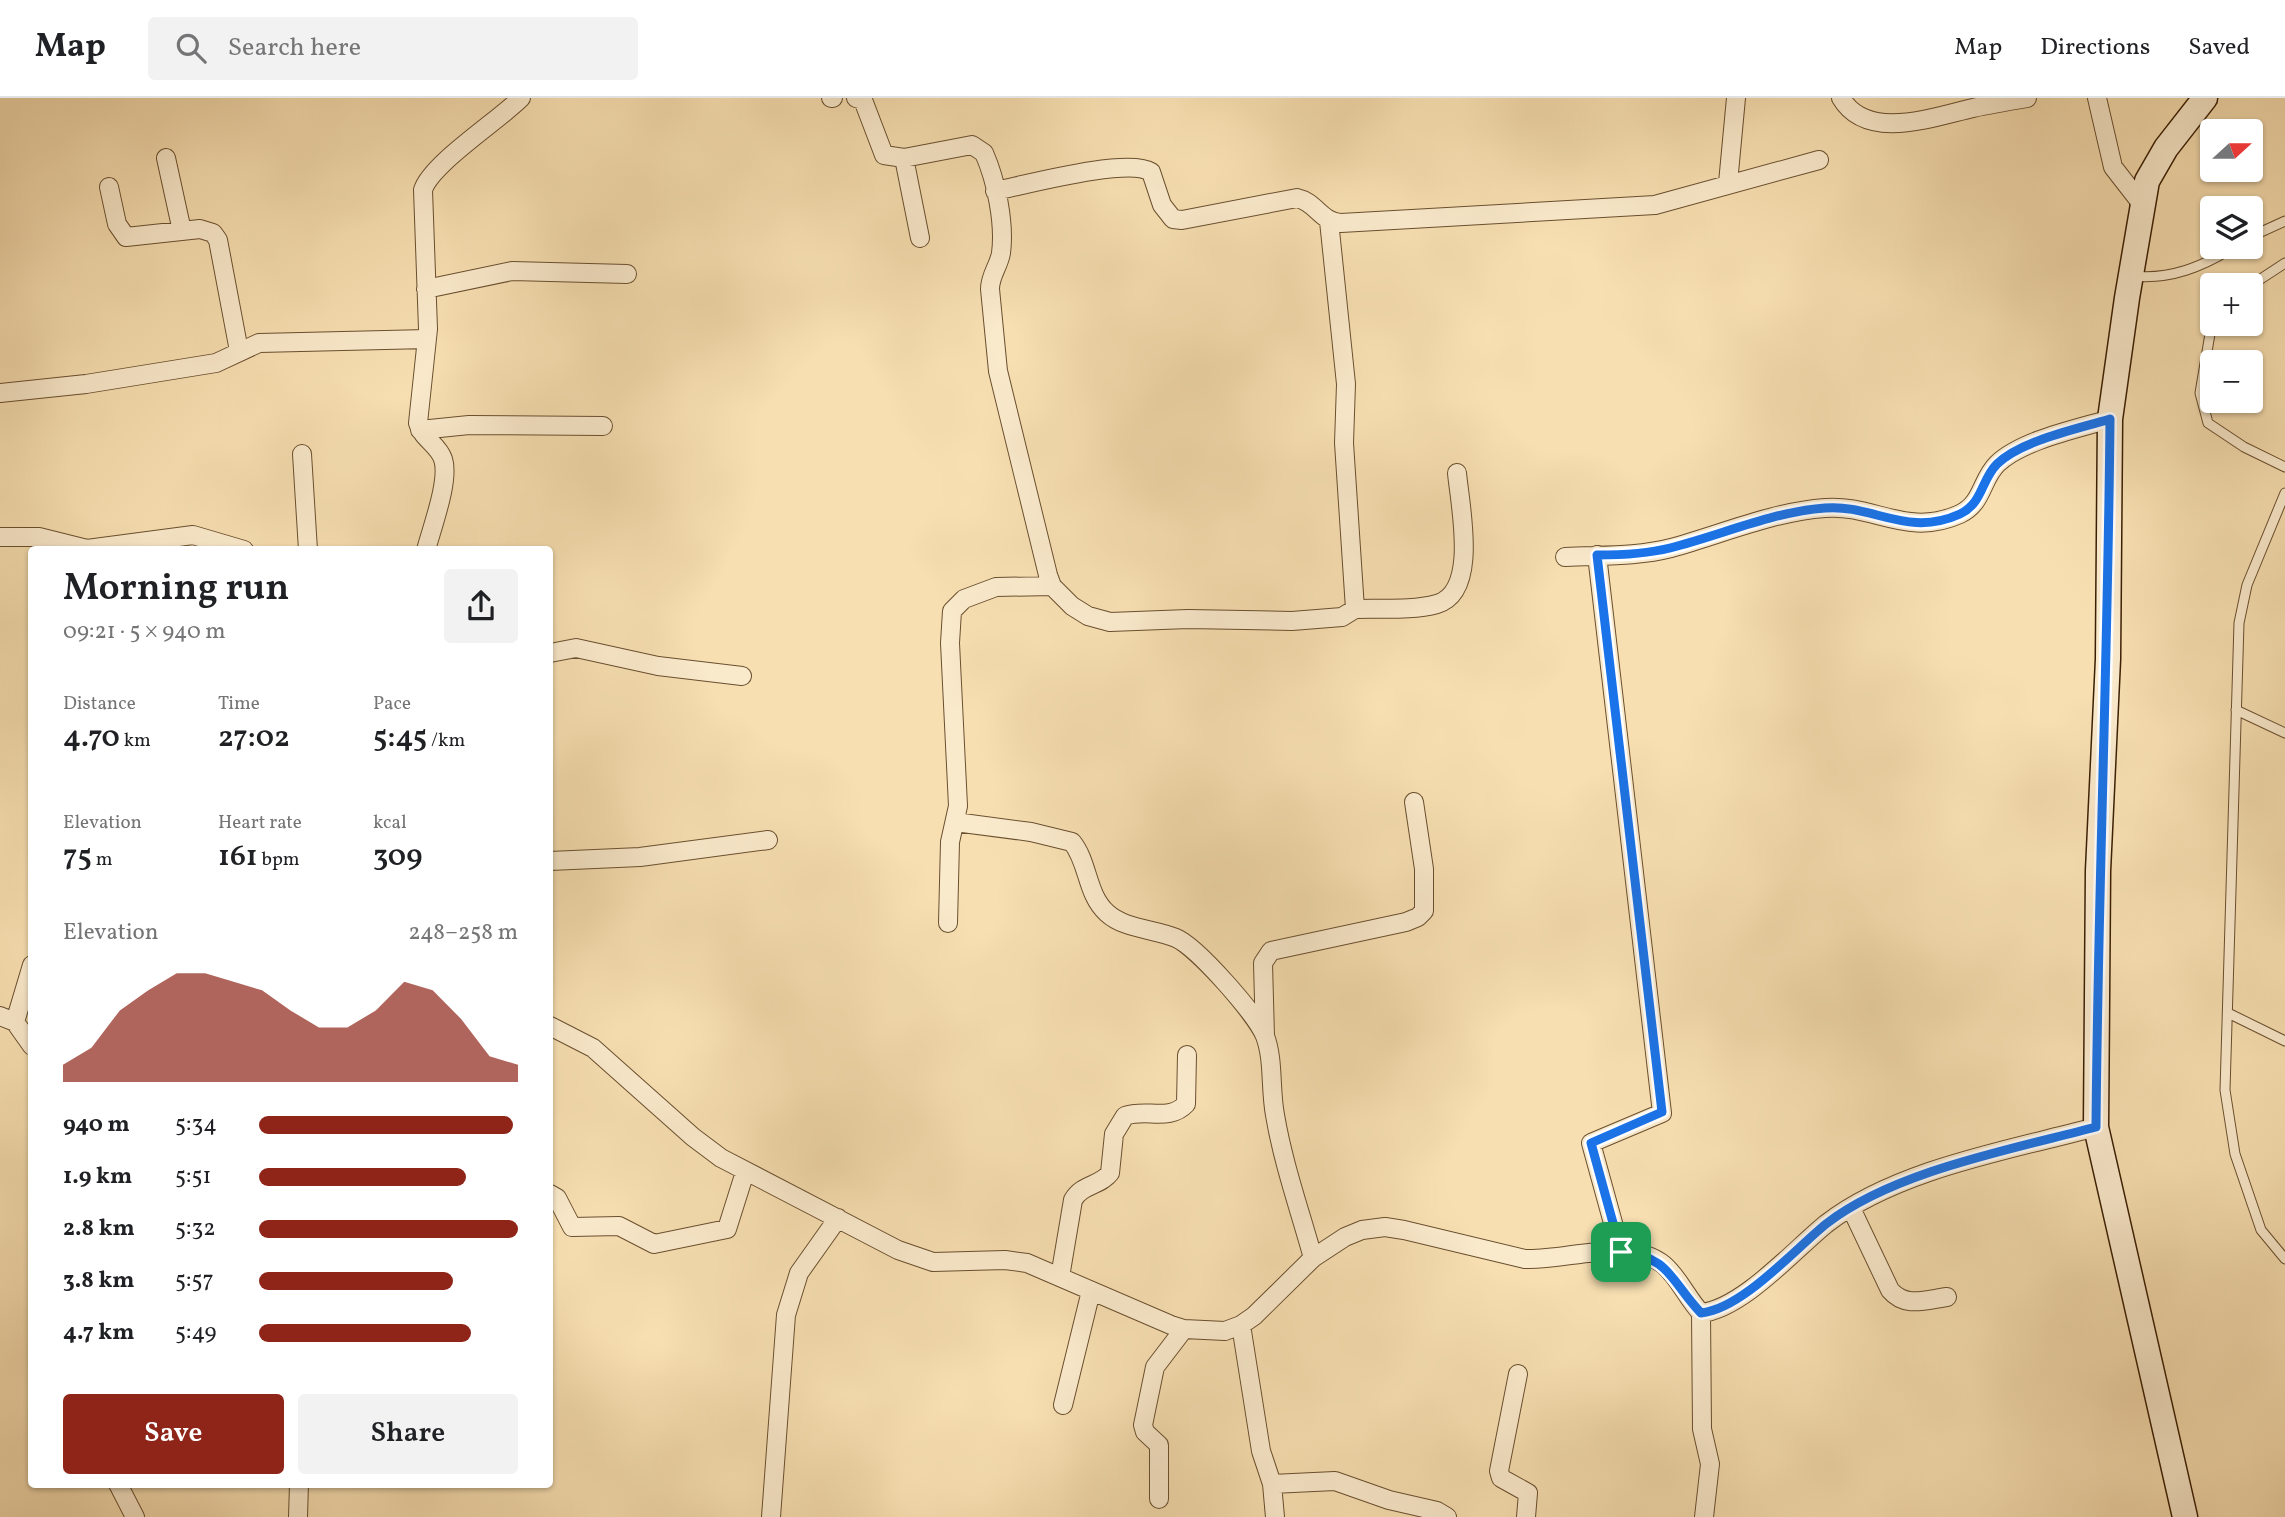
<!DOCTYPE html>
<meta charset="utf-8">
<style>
body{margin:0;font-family:Vollkorn,serif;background:#f2f2f2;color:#202124;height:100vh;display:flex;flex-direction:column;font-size:26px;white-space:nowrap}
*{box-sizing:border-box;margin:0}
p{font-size:23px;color:#757577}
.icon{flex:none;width:38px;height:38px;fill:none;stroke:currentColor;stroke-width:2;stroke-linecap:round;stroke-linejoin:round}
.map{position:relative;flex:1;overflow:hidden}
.side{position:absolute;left:28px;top:448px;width:525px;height:942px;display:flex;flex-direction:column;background:#fff;border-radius:7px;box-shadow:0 2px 5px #0004}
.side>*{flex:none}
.needle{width:46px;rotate:69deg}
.controls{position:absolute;left:2200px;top:21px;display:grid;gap:14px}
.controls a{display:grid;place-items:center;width:63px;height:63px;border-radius:7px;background:#fff;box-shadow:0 2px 5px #0004;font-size:35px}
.pin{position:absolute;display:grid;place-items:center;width:60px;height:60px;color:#fff;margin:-30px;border-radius:14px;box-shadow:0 4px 10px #0006}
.round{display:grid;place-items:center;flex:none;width:74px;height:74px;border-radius:7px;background:#f2f2f2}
.summary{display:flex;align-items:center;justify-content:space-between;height:119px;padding:0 35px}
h1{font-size:38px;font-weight:600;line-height:52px}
.stats{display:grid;grid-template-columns:repeat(3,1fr);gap:10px;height:119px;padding:7px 35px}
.stats div{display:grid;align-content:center}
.stats b{font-size:30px;font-weight:600}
.stats small{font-size:19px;font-weight:400}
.stats p{font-size:19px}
.chart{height:196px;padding:14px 35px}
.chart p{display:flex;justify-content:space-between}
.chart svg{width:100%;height:126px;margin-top:7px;fill:#8f2418;opacity:.7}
.action{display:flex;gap:14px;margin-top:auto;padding:14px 35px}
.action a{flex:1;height:80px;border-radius:7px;background:#8f2418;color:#fff;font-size:28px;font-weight:600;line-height:80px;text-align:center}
.action a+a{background:#f2f2f2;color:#202124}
ul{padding:0 35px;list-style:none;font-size:23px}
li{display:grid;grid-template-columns:112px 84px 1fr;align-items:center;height:52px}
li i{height:18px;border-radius:9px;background:#8f2418}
header{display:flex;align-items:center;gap:42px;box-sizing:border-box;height:98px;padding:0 35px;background:#fff;border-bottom:2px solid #e0e0e0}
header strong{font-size:33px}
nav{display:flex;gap:38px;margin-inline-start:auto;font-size:24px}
.search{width:490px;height:63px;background:#f2f2f2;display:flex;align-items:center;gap:18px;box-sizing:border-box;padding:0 24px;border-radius:7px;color:#757577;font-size:26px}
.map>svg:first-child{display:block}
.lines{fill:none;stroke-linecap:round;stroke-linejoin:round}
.lane-casing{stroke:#6a4f2f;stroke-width:11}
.street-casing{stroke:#6a4f2f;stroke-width:20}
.secondary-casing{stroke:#3b1f04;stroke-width:27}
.lane{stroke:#faeacc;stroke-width:9}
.street{stroke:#faeacc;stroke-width:18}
.secondary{stroke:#faeacc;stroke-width:24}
.route-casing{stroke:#fff;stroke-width:14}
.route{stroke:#1a73e8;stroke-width:9}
</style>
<header>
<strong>Map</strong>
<div class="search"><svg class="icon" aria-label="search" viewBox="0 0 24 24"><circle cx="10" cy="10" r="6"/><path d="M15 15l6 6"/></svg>Search here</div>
<nav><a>Map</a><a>Directions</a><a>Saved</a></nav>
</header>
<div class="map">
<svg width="2285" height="1419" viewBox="0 0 2285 1419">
<rect width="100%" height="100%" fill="#f7dfb1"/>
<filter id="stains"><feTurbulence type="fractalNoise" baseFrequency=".00286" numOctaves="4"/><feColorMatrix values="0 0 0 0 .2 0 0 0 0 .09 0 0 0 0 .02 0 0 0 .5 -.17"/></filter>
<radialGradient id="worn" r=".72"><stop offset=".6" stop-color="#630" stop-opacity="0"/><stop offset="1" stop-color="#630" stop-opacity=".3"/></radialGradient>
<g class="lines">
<g class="lane-casing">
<path id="lane" d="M2250,139L2285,123
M2132,178C2170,182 2202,169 2234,149
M2250,188L2285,165
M2215,226L2211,230L2200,295L2208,325L2244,349L2285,369
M2285,395L2247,487L2239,525L2225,992L2235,1056L2261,1132L2285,1161
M2236,612L2285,635
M2228,915L2285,943"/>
</g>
<g class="street-casing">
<path id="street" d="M831,0H833
M856,0L863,2L884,57L904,60L972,47L984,55C996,82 1005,125 1001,155C999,168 990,177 990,191L998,273L1048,477L1052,488L1072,508L1088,518L1110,524L1188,521L1292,523L1342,519L1355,511L1344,345L1346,286L1329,123
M1841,0C1867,44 1933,19 1973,10C1991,6 2009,3 2027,0
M2097,0L2113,69L2141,105
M166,60L182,133
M904,60L920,140
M1728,85L1736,0
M109,89L117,126L126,139L200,131L213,135L218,142L239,253
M995,93C1025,87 1128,59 1151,74L1162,107L1173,121L1182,122L1297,100C1316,104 1321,124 1341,125L1655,107L1819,62
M426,191L512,173L627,176
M0,295L86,286L216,265L259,245L427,241
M420,332L469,327L603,328
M302,356L308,452
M0,439H39L87,451L193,437L244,452
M426,452C432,429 450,382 443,361C438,346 422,341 418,325L428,231L423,92C431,66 498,23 521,0
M1597,457L1662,1015L1591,1045L1621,1154
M1565,459C1600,457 1636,459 1671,450C1722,436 1772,414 1825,410C1874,406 1907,440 1960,416C1983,405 1981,382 1997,366C2022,342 2077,331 2110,321
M1355,511C1381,510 1411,513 1437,506C1479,494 1460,408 1457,375
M550,555L576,550L658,568L742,578
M955,724L1031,734L1072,744C1089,765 1086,796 1107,815C1124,831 1155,831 1176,840C1197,849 1256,916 1265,938C1274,962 1270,991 1275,1017C1283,1065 1300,1113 1313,1160
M550,763L640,759L768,742
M948,825L950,744L958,708L950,545L952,513L964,501L996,489L1052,488
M0,918L15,924L32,948
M15,924L32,867
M550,928L593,950L693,1039L721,1060L898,1152L933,1164L1005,1162L1027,1165L1171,1227L1184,1231L1225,1233L1241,1227L1254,1218L1313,1160L1345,1139L1362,1132L1385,1129L1404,1132L1525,1161C1567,1163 1628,1138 1664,1167C1679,1180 1687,1200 1701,1215C1742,1211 1794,1152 1826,1126C1897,1071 2010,1052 2096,1029
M1265,938L1263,865L1271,853L1406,824L1418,819L1424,813V771L1414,704
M550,1096L557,1100L572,1129L619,1128L654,1146L727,1131L745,1074
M1851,1110L1890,1192C1905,1210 1925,1202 1947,1199
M1060,1179L1073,1102C1082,1086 1100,1088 1110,1075L1114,1036L1125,1018C1146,1010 1169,1024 1186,1006L1187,957
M1701,1215L1702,1331L1710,1366L1704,1419
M1241,1227L1261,1353L1272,1386L1275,1419
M1518,1276L1499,1373L1501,1380L1528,1395L1526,1419
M1063,1307L1091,1193
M118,1386L135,1419
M1272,1386L1335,1383L1389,1402L1437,1413L1447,1419
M1159,1401V1347L1145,1334L1143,1327L1155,1269L1184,1231
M298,1419L299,1386
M771,1419L786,1217L799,1175L838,1120"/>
</g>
<g class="secondary-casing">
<path id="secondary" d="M2185,1419L2096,1029L2098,773L2108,561L2110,321L2127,200L2147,83L2166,50L2205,0"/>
</g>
<use href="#lane" class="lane"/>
<use href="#street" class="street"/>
<use href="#secondary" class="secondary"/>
</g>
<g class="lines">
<g class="route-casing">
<path id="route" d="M2110,321C2108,557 2098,793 2096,1029C2013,1051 1894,1073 1826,1126C1794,1152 1742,1211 1701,1215C1671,1184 1670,1158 1621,1154L1591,1045L1662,1014L1597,457C1621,457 1646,456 1670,450C1722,437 1772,414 1825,410C1873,406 1907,440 1960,416C1983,405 1981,382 1997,366C2022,342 2078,331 2110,321Z"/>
</g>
<use href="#route" class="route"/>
</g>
<rect width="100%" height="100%" filter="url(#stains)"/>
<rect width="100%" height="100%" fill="url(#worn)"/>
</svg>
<div class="controls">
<a><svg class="needle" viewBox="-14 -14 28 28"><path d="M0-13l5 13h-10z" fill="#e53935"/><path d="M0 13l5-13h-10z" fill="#757577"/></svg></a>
<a><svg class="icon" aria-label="layers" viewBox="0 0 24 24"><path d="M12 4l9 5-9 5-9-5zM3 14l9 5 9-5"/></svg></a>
<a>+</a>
<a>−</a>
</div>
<div class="pin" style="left:1621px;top:1154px;background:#1e9e55"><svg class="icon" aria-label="arrive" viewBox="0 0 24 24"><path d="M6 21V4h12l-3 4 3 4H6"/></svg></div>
<section class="side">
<div class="summary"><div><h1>Morning run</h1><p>09:21 · 5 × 940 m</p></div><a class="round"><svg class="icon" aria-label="share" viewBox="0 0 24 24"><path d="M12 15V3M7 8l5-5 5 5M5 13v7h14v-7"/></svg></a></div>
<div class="stats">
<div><p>Distance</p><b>4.70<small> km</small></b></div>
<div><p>Time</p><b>27:02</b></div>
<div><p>Pace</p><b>5:45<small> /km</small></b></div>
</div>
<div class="stats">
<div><p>Elevation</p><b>75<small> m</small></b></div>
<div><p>Heart rate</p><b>161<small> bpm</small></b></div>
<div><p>kcal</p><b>309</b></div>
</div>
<div class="chart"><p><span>Elevation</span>248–258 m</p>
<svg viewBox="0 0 160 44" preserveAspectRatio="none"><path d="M0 44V38L10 32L20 19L30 12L40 6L50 6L60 9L70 12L80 19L90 25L100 25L110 19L120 9L130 12L140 22L150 35L160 38V44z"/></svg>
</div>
<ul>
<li><b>940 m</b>5:34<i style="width:98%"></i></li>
<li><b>1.9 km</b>5:51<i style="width:80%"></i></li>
<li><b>2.8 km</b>5:32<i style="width:100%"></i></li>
<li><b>3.8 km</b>5:57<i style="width:75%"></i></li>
<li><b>4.7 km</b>5:49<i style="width:82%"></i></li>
</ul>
<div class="action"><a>Save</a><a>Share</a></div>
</section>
</div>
